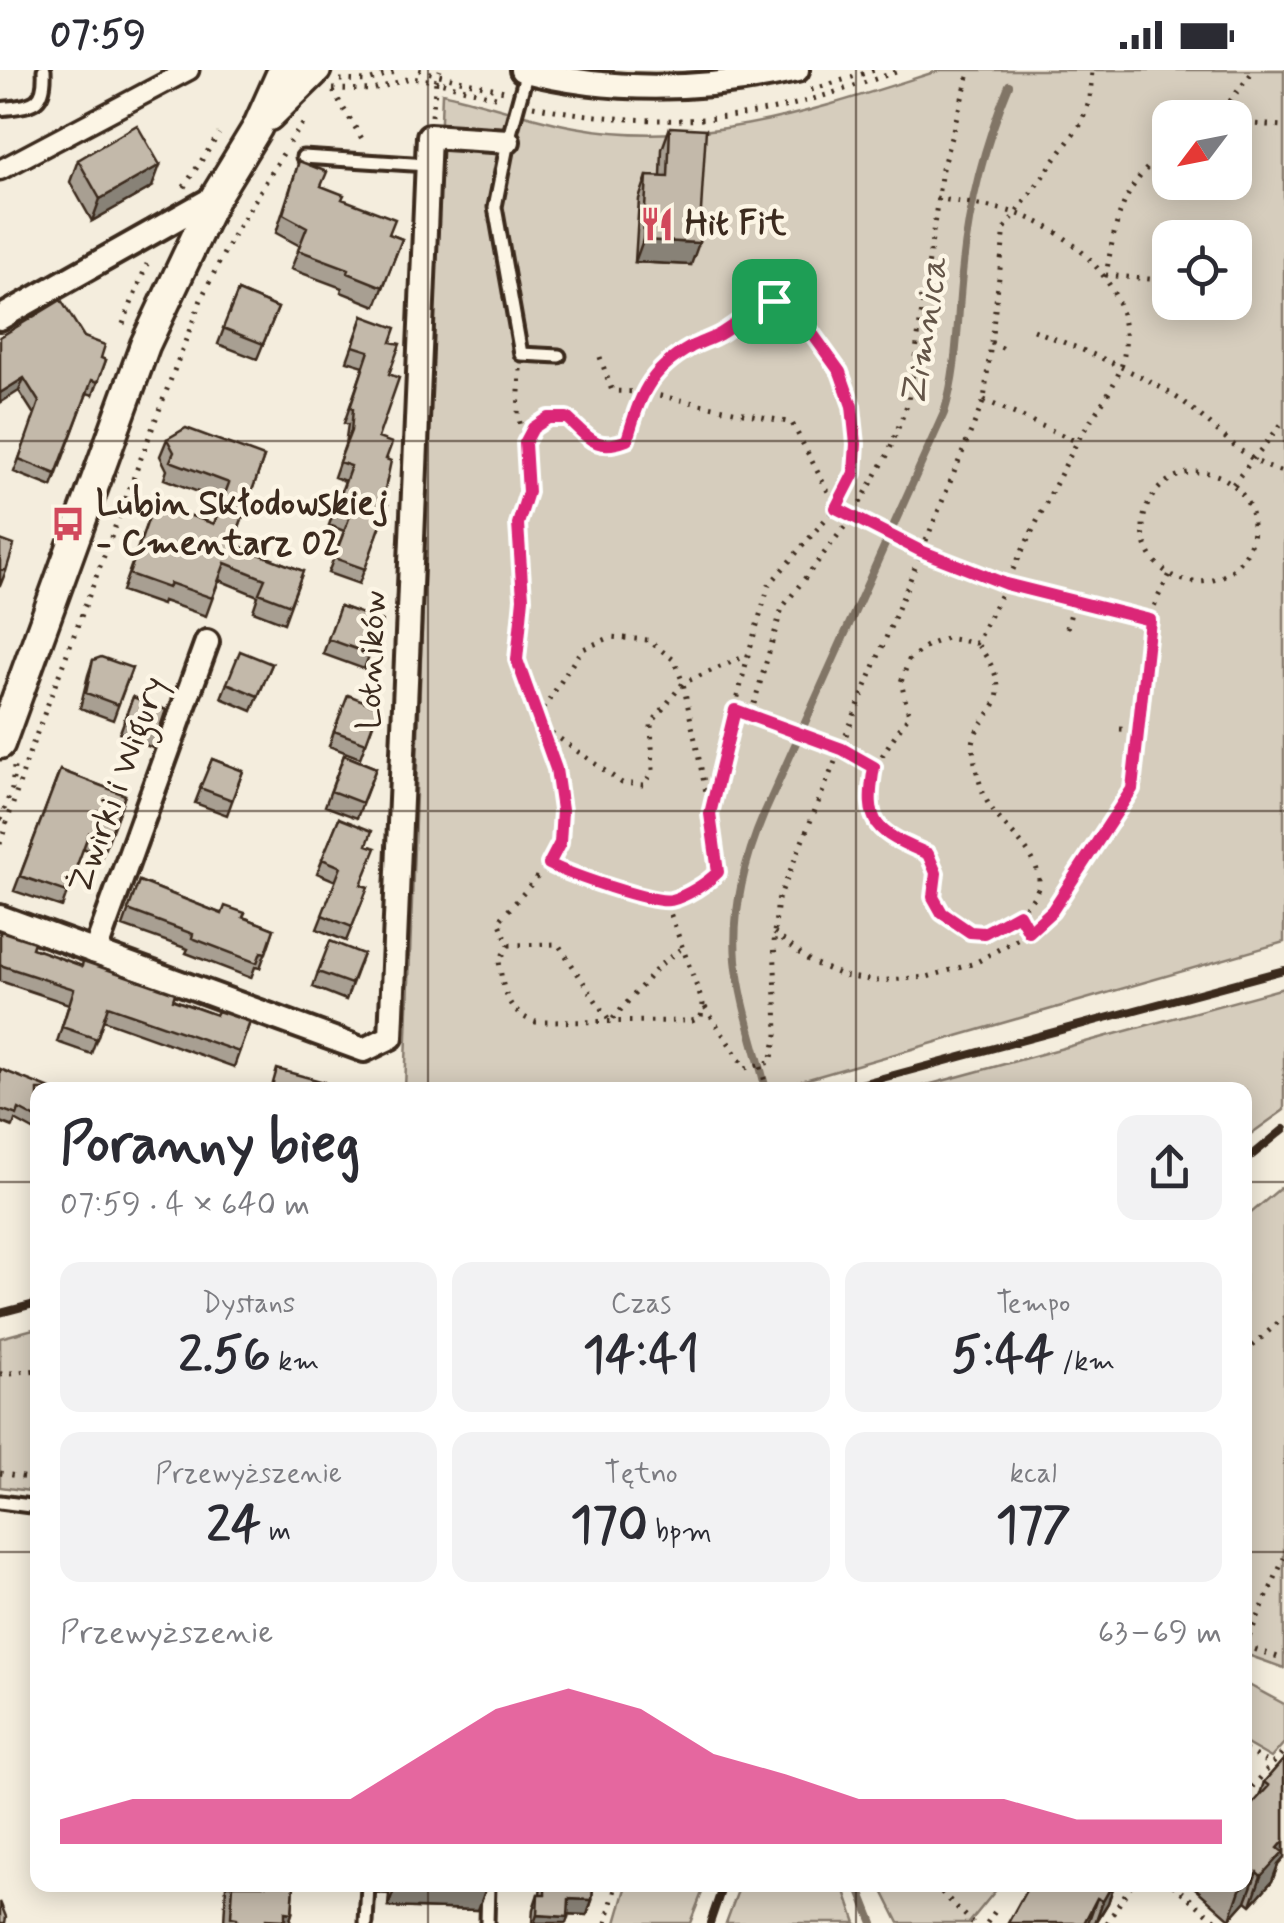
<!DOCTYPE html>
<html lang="pl">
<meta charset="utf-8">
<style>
body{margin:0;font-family:Mynerve,sans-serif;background:#f2f2f3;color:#2b2b33;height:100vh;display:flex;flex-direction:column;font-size:38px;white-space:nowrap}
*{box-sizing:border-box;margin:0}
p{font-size:32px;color:#7c7c81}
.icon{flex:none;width:55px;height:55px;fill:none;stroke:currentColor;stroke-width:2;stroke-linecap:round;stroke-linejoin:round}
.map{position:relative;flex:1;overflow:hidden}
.drawer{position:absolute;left:30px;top:1012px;width:1222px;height:810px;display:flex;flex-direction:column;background:#fff;border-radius:20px;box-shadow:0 5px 25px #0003}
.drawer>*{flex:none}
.needle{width:65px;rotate:238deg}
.controls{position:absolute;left:1152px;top:30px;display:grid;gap:20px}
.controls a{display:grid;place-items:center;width:100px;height:100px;border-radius:20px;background:#fff;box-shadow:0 5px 25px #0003;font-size:50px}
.pin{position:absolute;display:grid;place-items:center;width:85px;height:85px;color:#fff;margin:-42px;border-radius:20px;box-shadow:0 5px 15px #0006}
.round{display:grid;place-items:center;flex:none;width:105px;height:105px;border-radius:20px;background:#f2f2f3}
.overview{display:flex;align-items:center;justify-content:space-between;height:170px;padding:0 30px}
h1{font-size:55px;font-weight:700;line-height:75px}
.stats{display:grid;grid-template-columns:repeat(3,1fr);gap:15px;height:170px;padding:10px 30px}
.stats div{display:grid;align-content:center;border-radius:20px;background:#f2f2f3;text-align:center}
.stats b{font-size:50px;font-weight:700}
.stats small{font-size:28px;font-weight:400}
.stats p{font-size:28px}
.chart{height:280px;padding:20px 30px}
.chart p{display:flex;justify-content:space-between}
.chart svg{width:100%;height:180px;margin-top:10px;fill:#db2777;opacity:.7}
.status{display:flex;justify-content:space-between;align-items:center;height:70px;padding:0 50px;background:#fff;direction:ltr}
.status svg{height:28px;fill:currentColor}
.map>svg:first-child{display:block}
.green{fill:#d6cdbd;stroke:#887c6e;stroke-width:2.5;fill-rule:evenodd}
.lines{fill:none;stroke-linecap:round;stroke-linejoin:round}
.stream{stroke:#817466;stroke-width:8}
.service-casing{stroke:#3b2a1e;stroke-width:19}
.pedestrian-casing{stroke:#3b2a1e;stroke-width:25}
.minor-casing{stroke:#3b2a1e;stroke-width:30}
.tertiary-casing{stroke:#3b2a1e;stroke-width:35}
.path{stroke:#3b2a1e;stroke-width:5;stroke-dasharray:2.5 8;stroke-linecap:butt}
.service{stroke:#fcf5e5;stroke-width:11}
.pedestrian{stroke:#fcf5e5;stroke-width:18}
.minor{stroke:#fcf5e5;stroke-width:22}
.tertiary{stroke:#fcf5e5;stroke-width:28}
.rail{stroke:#3b2a1e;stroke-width:8}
.wall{fill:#a89f92;stroke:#3b2a1e;stroke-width:2.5}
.shaded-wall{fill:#888277;stroke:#3b2a1e;stroke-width:2.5}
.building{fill:#c3b9aa;stroke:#3b2a1e;stroke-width:2.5}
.route-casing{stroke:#fff;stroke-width:20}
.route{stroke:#db2777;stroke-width:12}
.grid{fill:none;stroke:#3b2a1e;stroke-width:2.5;stroke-opacity:0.55}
.labels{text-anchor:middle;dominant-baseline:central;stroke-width:9;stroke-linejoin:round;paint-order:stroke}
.poi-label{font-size:35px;font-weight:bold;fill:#3b2a1e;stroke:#fcf5e5;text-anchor:start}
.street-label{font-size:35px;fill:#3b2a1e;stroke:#fcf5e5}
.water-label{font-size:38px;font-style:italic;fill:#645548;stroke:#fcf5e5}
</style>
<div class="status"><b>07:59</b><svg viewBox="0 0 49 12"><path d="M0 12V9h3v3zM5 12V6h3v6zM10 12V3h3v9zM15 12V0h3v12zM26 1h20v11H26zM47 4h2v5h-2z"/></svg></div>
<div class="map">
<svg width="1284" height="1853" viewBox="0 0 1284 1853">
<rect width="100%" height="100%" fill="#f4eddd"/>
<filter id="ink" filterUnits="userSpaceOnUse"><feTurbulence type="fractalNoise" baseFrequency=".01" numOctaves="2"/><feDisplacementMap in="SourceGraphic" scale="20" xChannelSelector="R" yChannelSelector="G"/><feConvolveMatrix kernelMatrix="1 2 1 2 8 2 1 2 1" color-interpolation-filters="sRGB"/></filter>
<g filter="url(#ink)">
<path class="green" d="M941,0H1284V872L770,1020H405L442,23C487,33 531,49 575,57C704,81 821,38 941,0ZM1170,48H1235V112H1170ZM1170,168H1235V232H1170Z
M1284,918V1040L1245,1068V1020H909Z
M1284,1115V1598L1245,1584V1148Z
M37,1258H38L37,1422L0,1417V1268Z
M1249,1615L1284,1634V1673L1271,1688L1245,1673V1624Z
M627,1815H705L690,1853H616Z
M740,1815H843L856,1853H726Z
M880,1815H1000L969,1853H899Z"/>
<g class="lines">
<path class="stream" d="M766,1020C756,977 740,933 736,890C732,841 745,788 764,744L944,343C958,298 957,250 962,204C968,139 984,75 1009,15
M858,1815L873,1853"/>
<g class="service-casing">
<path id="service" d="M527,1L508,71L495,137L521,284L559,286
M0,39C31,35 46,37 44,0
M303,87L428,95
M0,1432L38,1437
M366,1853L368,1815
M487,1853L488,1815"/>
</g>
<g class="pedestrian-casing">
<path id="pedestrian" d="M0,100L189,0"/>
</g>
<g class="minor-casing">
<path id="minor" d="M522,0C614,24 705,21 797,0
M0,248L215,127
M0,847L364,980L391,967L429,66L508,71
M95,882L207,572"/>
</g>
<g class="tertiary-casing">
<path id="tertiary" d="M269,46L316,0
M0,674L145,275L215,127L257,58L283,0"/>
</g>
<path class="path" d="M419,0L504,21
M340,10L368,11L400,0
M333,19L373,20L410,8L436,11L440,0
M811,20L875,0
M333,21L364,72
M533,36C618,53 708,57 792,35C829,25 866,12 902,0
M432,46L436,11L503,29
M1217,48L1254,0
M1235,53L1284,56
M289,73L306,50
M1170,77C1122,115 1116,148 1106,205L1170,211
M184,117L219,64
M936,128C961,133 987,135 1012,142C1075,161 1141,223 1122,294C1115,319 1089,350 1076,374C1042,440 1010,507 976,573L946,568L926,576L909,590L901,612L909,645C892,671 852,719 874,752C884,768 911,777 928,784C931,791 935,798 935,805C936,820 931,829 941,842C947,849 964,860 973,862C994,867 1041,833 1039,810C1036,776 998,757 985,727C979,714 973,689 973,675C974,658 987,648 994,635C1006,614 989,589 976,573
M123,254L147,194
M1034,260C1084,281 1136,300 1182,331C1213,353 1246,395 1284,402
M991,273L1009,281
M600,287L612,321L641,322L792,353L836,437L852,447L921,481L1006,514L1150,550
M520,299L518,345L525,373L528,422L518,454L523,528L517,590L555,699L562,740L560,773L549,794L499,851L509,875L499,891C503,919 506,943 536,952L692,951L701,947L703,934L669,840L670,830L709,811L718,802L710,744L748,585L769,515L836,437L854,403L856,374L852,336L840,302L788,233L773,231L718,265L688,279L652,309L641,322L627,370C596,381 589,368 567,348C545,349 535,353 525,373
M984,330L1078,372
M1143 457a55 55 0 1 1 110 0a55 55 0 1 1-110 0Z
M1233,414L1284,351
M1067,558L1074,531
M735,640L841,679L874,697
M751,644L782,538L852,447L888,384L909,330L942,99L970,0
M1120,659L1139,660
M710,741L683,613L674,590L648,570L611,567L581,580L544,638L542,656L622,713L644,715L653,700L651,654L683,613L748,585
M0,750L12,719L14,697
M0,774L29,684L202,227L230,171L284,82
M549,795C576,807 642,830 670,830
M1019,844L1029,862
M774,863L811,892L844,906L876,911L927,907L975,893L1029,862L1052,841L1132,719L1150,550L1156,531L1170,504
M509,875L558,874L610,952L660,895L683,877
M705,937L745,998L771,992L777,965L774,863L778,830L984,330L1005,158L1081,54L1090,29L1092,0
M761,997L767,1020
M1245,1283L1284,1247
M0,1304L38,1300
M0,1403L38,1410
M1245,1576L1284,1488
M1245,1576L1284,1589
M1245,1680L1272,1695
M1245,1725L1284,1681
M934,1815L973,1853
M1173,1815L1219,1853
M606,1853L616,1815
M987,1853L998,1837
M1107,1853L1131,1815"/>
<use href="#service" class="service"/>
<use href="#pedestrian" class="pedestrian"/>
<use href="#minor" class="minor"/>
<use href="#tertiary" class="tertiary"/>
<path class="rail" d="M838,1020L1284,900
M1245,1091L1284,1059
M0,1243L38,1233
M710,1853L723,1815"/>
</g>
<path class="wall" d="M670,57L691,195L635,192L639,129L647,106L661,107L662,79Z
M78,90L152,117L92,151L70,112Z
M299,91L321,116L342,129L389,164L402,169L376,236L341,222L342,218L291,199L300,176L276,163Z
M238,221L278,238L257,289L218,274Z
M363,246L391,272L389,304L378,368L387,388L382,433L388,435L359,514L328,503L344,461L329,455L345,411L334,407L345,375L348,354L344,353L364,296L347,291Z
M0,267H84L101,288L106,290L93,325L87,323L52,417L14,402L35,346L19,321Z
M167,369L264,387L233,474L303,501L284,553L253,541L258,526L219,510L206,546L163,531L162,535L122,521L154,433L214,454L222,431L164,409L167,400L160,386Z
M0,470L6,501L0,516Z
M340,536L382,551L364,599L323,584Z
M93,590L132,598L113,650L80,638L88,605Z
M272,594L252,641L221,628L227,613Z
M133,627L166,640L153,678L119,665Z
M379,637L360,688L329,676L334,661Z
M344,685L376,698L357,748L325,736Z
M212,689L243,701L227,745L195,733Z
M60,700L125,725L102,786L83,778L62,837L14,821Z
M339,748L367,775L362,815L368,817L346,871L317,859L336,811L317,803Z
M139,811L222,844L243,847L274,859L260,898L255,897L251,908L186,883L188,879L123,856Z
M0,861L32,878L216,945L250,952L234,997L103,950L91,984L57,972L69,934L0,911Z
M363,884L346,930L313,917L318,902Z
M0,999L38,1020L37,1062L15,1050L13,1057L0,1052Z
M1284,1689V1788L1278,1795L1272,1811L1251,1835L1246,1831L1230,1849L1195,1818L1196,1815H1245L1259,1727L1264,1712Z
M226,1815H294L292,1843L289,1853H224Z
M377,1815H486L478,1840L388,1837L389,1824L378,1823Z
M541,1815H593L592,1830L587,1845L568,1844L566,1853H532L533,1839L538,1824H540Z
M1114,1815L1108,1833L1096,1853H1008Z"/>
<path class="shaded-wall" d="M160,95L152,117L92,151L100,129Z
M643,170L699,173L691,195L635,192Z
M24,308L19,321L0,333V323Z
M1284,1771V1788L1278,1795L1272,1811L1251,1835L1261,1806L1278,1778Z
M1257,1802L1246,1831L1230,1849L1240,1820Z
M381,1815H392L389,1824L378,1823Z
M396,1815L486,1818L478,1840L388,1837Z
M1112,1815H1114L1108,1833L1095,1853L1103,1831Z
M1097,1828L1088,1853H1084Z
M569,1829L592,1830L587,1845L564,1844Z
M285,1842L292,1843L289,1853H265L266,1849Z
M537,1845L568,1847L566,1853H534Z"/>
<path class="building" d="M137,55L160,95L100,129L78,90Z
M670,57L706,59L699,173L643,170L647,106L668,107Z
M299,91L327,102L321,116L344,125L342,129L395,149L389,164L402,169L383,217L348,203L349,199L298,180L307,157L283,144Z
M238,221L278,238L263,274L223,258Z
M61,230L84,267L105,275L101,288L106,290L98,312L92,310L56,404L19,389L39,332L24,308L0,323V267Z
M363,246L396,258L391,272L400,274L389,304L399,308L378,368L392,373L386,389L391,391L382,433L388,435L365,499L334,488L350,446L335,440L351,396L339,392L351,361L353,339L350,338L369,281L353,276Z
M186,358L264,387L233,474L303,501L290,535L259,523L265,509L225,493L212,528L170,513L168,518L129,504L154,433L214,454L229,413L170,391L174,382L167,369Z
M0,470L14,475L6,501L0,499Z
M340,536L382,551L370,584L328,569Z
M240,581L272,594L258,626L227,613Z
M101,587L132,598L118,635L86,623L93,590Z
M348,625L379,637L366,673L334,661Z
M133,627L166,640L158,663L124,650Z
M344,685L376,698L362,733L331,721Z
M212,689L243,701L232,730L200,718Z
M60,700L125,725L108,771L89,763L67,822L20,806Z
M339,748L372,761L367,775L376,778L361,815L368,817L352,857L322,845L341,797L322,789Z
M139,811L222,844L225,836L245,843L243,847L274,859L266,883L261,882L257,893L192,868L193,864L128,840Z
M0,861L34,872L32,878L82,896L83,891L175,923L173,930L216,945L218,941L250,952L239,982L108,936L97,969L62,957L74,919L0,895Z
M330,871L363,884L351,914L318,902Z
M0,999L53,1020H38V1049L19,1039L17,1045L0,1039Z
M277,999L324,1012L322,1020H271Z
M1284,1689V1771L1278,1778L1283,1782L1261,1806L1257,1802L1245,1815V1742L1269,1716L1264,1712Z
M233,1815H294L292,1843L285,1842V1850L266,1849V1853H237V1848L231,1847Z
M398,1815H486V1818Z
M545,1815H593L592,1830L569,1829L568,1847L537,1845L538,1824H545Z
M1029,1815H1112L1103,1831L1097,1828L1084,1853H1008Z
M0,1832L6,1847L5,1853H0Z"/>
</g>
<g class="lines" filter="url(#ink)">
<g class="route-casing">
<path id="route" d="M774,231L788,234L804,252L840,302L852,336L856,374L854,403L836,438L921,481L1006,514L1150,550L1132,719L1052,841L1029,862L1019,844L984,863L970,862L942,843L933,827L936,803L928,784C875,761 864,756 874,697L842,679L735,640L710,744L718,802C707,813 687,826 671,830C653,834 569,804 549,794L560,773L562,740L556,699L517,590L523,528L518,454L528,422L525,373L533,358L548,348H567C589,368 596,382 627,370C640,326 648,301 691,277C701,272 711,269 720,264C738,253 753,239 774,231Z"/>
</g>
<use href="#route" class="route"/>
</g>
<path class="grid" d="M428,0V1020M856,0V1020M0,371H1284M0,741H1284M0,1112H38M1245,1112H1284M0,1482H38M1245,1482H1284M428,1815V1853M856,1815V1853"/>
<defs>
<g id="restaurant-bare" transform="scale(2.7)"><path d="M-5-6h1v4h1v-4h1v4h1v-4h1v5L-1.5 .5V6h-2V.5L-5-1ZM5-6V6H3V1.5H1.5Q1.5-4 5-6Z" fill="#d1495b" stroke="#fcf5e5" stroke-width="2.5" paint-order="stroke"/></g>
<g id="bus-bare" transform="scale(2.7)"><path d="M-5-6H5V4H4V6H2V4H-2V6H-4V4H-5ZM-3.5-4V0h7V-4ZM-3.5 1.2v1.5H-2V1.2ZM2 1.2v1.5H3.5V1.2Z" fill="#d1495b" stroke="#fcf5e5" stroke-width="2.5" paint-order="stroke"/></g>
</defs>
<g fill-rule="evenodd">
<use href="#restaurant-bare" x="657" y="154"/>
<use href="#bus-bare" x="68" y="454"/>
</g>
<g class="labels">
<g class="poi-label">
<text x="685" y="154">Hit Fit</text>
<text x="96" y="434">Lubin Skłodowskiej<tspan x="96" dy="40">- Cmentarz 02</tspan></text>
</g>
<g class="street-label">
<text transform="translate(372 590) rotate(-88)">Lotników</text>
<text transform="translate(118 715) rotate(-70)">Żwirki i Wigury</text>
</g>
<g class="water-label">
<text transform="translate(925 262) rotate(-81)">Zimnica</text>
</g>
</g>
</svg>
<div class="controls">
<a><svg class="needle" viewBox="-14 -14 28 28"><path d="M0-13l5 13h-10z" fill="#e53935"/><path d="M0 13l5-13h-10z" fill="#7c7c81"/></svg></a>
<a><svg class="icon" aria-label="locate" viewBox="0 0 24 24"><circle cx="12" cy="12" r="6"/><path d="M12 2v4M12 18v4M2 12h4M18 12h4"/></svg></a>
</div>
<div class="pin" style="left:774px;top:231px;background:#1e9e55"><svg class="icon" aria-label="arrive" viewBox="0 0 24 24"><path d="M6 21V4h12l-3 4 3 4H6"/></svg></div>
<section class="drawer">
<div class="overview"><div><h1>Poranny bieg</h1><p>07:59 · 4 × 640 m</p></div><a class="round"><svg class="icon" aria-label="share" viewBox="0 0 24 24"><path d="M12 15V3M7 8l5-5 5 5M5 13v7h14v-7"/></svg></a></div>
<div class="stats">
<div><p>Dystans</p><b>2.56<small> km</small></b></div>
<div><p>Czas</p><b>14:41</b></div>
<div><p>Tempo</p><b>5:44<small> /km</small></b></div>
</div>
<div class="stats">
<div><p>Przewyższenie</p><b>24<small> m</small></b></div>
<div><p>Tętno</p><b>170<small> bpm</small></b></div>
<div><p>kcal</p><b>177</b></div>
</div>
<div class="chart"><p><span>Przewyższenie</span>63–69 m</p>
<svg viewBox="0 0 160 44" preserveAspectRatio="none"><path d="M0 44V38L10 33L20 33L30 33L40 33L50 22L60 11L70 6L80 11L90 22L100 27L110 33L120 33L130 33L140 38L150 38L160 38V44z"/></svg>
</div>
</section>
</div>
